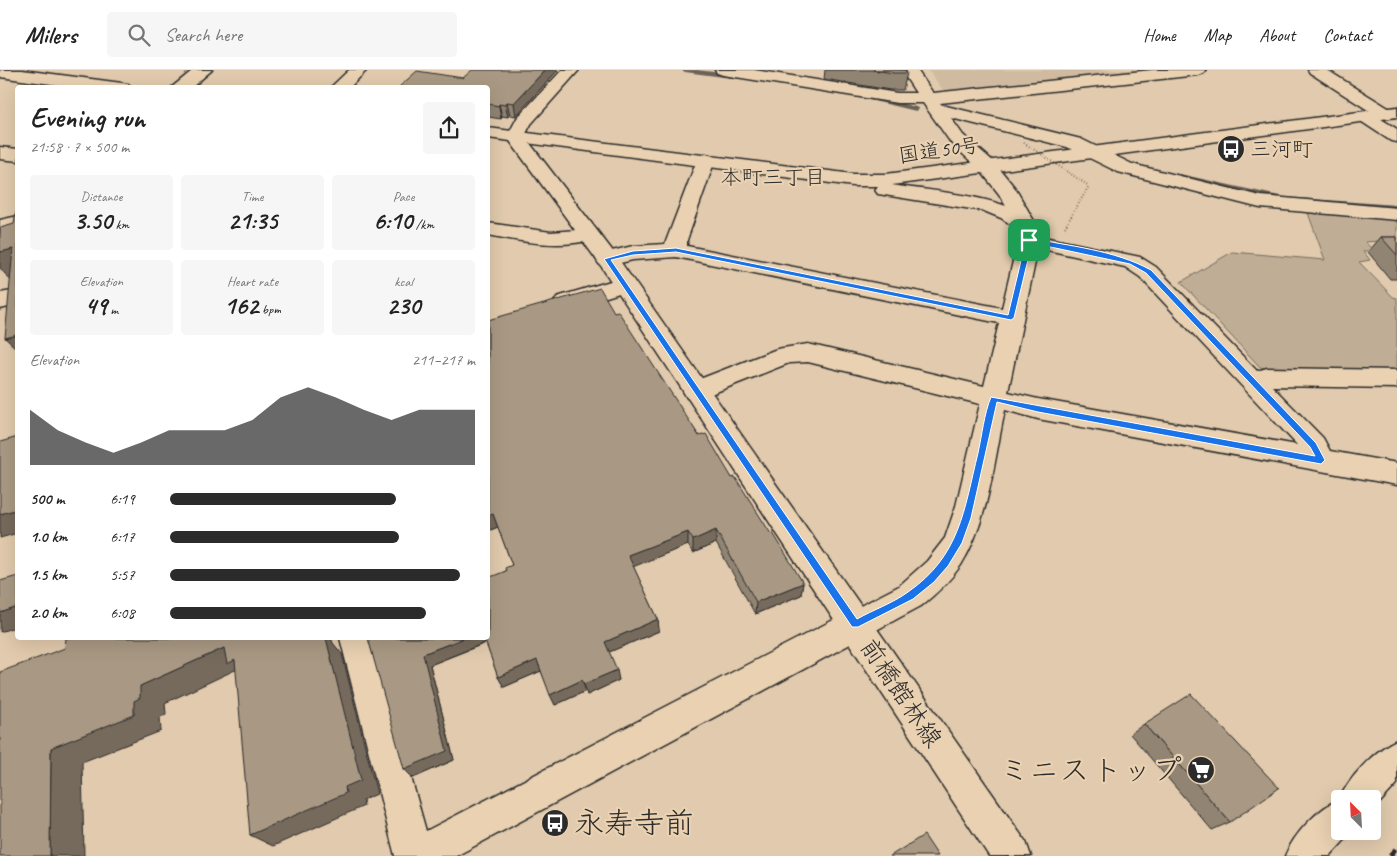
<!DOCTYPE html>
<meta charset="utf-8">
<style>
body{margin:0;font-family:Caveat,"Klee One",sans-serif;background:#f6f6f6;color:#222;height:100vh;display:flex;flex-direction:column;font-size:19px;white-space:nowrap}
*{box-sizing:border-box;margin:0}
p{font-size:16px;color:#767676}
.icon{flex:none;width:28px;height:28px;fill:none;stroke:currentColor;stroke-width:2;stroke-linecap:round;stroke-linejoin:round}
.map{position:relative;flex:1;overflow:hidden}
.sheet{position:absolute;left:15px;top:15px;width:475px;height:555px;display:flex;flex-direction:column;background:#fff;border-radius:5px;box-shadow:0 5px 20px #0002}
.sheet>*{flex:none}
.needle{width:32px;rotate:336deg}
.buttons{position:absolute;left:1331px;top:720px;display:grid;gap:10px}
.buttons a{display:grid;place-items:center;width:50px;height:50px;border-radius:5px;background:#fff;box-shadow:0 5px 20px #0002;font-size:25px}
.pin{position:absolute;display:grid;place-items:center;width:42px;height:42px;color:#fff;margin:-21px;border-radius:10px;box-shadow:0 2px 8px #0006}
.round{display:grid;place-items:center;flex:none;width:52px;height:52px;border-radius:5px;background:#f6f6f6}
.summary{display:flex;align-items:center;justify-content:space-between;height:85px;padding:0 15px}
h1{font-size:28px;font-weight:800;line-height:38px}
.stats{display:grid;grid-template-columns:repeat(3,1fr);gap:8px;height:85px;padding:5px 15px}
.stats div{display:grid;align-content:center;border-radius:5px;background:#f6f6f6;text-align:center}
.stats b{font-size:25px;font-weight:800}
.stats small{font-size:14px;font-weight:400}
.stats p{font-size:14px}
.chart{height:140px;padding:10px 15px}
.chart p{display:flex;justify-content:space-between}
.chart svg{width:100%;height:90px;margin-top:5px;fill:#2b2b2b;opacity:.7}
ul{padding:0 15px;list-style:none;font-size:16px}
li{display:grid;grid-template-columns:80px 60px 1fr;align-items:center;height:38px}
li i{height:12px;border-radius:6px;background:#2b2b2b}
header{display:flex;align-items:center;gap:30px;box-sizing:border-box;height:70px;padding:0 25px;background:#fff;border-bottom:1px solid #e0e0e0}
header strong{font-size:24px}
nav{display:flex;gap:28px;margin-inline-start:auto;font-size:18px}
.search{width:350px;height:45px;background:#f6f6f6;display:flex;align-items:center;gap:12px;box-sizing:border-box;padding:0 18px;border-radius:5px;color:#767676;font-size:19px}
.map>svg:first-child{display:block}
.built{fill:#d0bba1}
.green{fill:#c0ad95;stroke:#766c60}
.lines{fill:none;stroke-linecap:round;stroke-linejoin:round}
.stream{fill:#6a6259;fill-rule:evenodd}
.minor-casing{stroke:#2b2b2b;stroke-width:3}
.major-casing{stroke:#2b2b2b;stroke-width:3}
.highway-casing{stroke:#2b2b2b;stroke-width:3}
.path{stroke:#2b2b2b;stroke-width:2;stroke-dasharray:0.5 2.5;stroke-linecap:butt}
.minor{fill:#e9d1b2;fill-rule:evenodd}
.major{fill:#e9d1b2;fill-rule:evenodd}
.highway{fill:#e9d1b2;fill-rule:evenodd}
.rail{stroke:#2b2b2b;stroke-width:4.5;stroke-dasharray:9 4.5;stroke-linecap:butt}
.path-bridge{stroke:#2b2b2b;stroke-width:2;stroke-dasharray:0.5 2.5;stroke-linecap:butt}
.wall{fill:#918472;stroke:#2b2b2b}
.shaded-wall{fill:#766b5c;stroke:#2b2b2b}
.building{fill:#a99984;stroke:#2b2b2b}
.route{fill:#1a73e8;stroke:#fff;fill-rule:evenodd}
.labels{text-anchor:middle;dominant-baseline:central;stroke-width:4.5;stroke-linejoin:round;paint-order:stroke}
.far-poi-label{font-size:21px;fill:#2b2b2b;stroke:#e9d1b2;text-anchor:start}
.far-street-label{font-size:21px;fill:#2b2b2b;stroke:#e9d1b2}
.far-neighbourhood-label{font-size:21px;fill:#2b2b2b;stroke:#e9d1b2}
.street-label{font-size:25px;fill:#2b2b2b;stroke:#e9d1b2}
.near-poi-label{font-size:30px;fill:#2b2b2b;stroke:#e9d1b2;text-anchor:end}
</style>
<header>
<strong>Milers</strong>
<div class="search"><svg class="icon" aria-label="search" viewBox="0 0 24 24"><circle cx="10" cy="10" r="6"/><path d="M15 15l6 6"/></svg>Search here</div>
<nav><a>Home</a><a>Map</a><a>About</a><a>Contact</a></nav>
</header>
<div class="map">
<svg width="1397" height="786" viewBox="0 0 1397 786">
<rect width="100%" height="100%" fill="#e1caad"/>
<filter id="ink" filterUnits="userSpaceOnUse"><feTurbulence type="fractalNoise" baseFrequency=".02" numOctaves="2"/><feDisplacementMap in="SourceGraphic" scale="10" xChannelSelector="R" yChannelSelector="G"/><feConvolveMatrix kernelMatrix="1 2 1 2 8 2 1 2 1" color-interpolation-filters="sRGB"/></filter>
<g filter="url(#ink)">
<path class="built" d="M928,0H1169L947,25Z"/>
<path class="green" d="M1308,143L1397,149V170L1365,172L1374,181H1363L1370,190L1359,192L1393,227L1397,228V304L1278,301L1260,297L1181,212L1232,182L1325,190Z"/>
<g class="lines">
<path class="stream" d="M682,0H697L739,5L742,7L739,9L685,2Z
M863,25L916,37L919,39L916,41L861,28L860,27Z
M1180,104L1284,127L1397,135V139L1284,131L1178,107L1177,106Z"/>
<g class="minor-casing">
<path id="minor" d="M193,0H212L191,18H171Z
M349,0H367L349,18H330Z
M562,0H579L531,54L522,71L516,72L510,71L507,67L517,48Z
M715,0H754L897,23H916L901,0H917L933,23L1152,0H1206L1204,3L1198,5L940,33L942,35L1081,69L1132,94L1260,126L1397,138V150L1260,138L1118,102L1067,77L951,48L963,65L994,92L1015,118L1037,156L1039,166L1140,187L1156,197L1257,301L1267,298L1397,300V318L1272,316L1323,368L1330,381L1397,393V415L1038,349L1005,340C994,391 989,450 961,495C950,511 936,524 921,536L456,786H395L340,568H372L426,761L899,516L927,491L945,468L956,436L980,334L808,292L789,293L696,330L687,328L683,321L687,314L777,279L808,274L984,316L999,253L676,187L633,190L607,196L599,194L596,189L599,184L633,176L665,174L697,90L699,86L706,84L713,86L715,90L687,170V176L1002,238L1018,170L1017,156L999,124L980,100L951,73L923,33H897L723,5L717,3ZM1038,178L1125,197L1140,207L1297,375L1038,329L1008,322Z
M1308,0H1327L1390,39L1393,43L1390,47H1378L1397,59V72L1391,71L1359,50L1356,46L1359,42H1371L1310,3Z
M0,77L18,79V91L0,89Z
M18,146V158L0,162V150Z
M488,153L551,162L589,159L596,161L600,165L596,169C559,179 525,172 488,165Z
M624,207L632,209L635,214L632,219L565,240L557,237L554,232L557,227Z
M18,220V235L0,239V223Z
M1397,670V714L1372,741V729H1340V761H1353L1330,786H1285C1294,764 1317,739 1340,729C1347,709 1377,678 1397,670Z"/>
</g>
<g class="major-casing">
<path id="major" d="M516,62L522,63L615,184L1026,772L1031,786H989L599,193L507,67L510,63Z"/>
</g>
<g class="highway-casing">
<path id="highway" d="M0,0H22L122,13L128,14L130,18H80L0,7Z
M1397,37V47L892,115C927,121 1017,126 1037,156L1034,160L1027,162L1020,160L1001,148L984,141L878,124L875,120L878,116H853L488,68V58L853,104H886Z"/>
</g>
<path class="path" d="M1065,157L1089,116"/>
<use href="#minor" class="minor"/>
<use href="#major" class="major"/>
<use href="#highway" class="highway"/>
<path class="rail" d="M1390,786L1397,777"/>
<path class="path-bridge" d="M1024,73L1089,116"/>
</g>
<path class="wall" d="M558,0L516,46L510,45L508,47L502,46L501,49L488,47V18L463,8Z
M825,0H905L907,3L903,20H890L824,9Z
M1381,167H1397V209H1390L1368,182Z
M614,242L699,366L732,408L803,513L801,525L755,544L716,473L693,483L688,475L633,496L658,549L659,561L609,582L619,610L587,625L586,621L555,635L541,601L504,617L498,607L486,573L430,595L454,690L413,708L368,568L506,501L512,495L498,457L488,461V250Z
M1144,654L1230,752L1212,760L1130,664Z"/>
<path class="shaded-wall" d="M545,0H558L516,46L514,33Z
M507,32L510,45L508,47L505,35Z
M499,34L502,46L501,49L499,36Z
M13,179L12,212L0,198V182Z
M18,265V280L5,268Z
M18,439V463L0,468V444Z
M493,444L498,457L488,461V446Z
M716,460V473L693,483V470Z
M688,462V475L630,498L628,485Z
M803,513L801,525L755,544L756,532Z
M18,537V556L0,562V543Z
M658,549L659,561L607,583L605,572Z
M321,568H331L333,573L342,584L377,724L363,730L364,736L273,776L250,765Z
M464,568H485L487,572L430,595L454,690L413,708L404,699L423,584Z
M224,578L245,596L249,612L235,600L165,633L166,644L160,647L161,661L82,692L84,786H50L51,678L134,631L140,616Z
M537,590L541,601L504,617L498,607Z
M617,600L619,610L587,625L584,614Z
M582,610L586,621L555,635L550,625Z"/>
<path class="building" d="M472,0H545L514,33L507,32L505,35L499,34V36L488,34V18H398L417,1L463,8Z
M873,0H905L907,3H894Z
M16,142H18V265L5,268L13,179L0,182V158L14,154Z
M1381,167H1397V185Z
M600,218L614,242L618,241L699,366L706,364L732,408L735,407L771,464L773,463L803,513L756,532L716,460L693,470L688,462L628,485L658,549L605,572L617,600L584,614L582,610L550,625L537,590L498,607L484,568H488V508L506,501L505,498L512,495L493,444L488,446V250Z
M18,367V439L0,444V372Z
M18,506V537L0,543V511Z
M66,568H326L361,710L345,717L346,723L250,765L235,590L227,594L224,578L140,616V628L134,631V645L51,678L50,786H0V602L65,578Z
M368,568H464L423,584L447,681L404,699Z
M1191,624L1279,718L1230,752L1144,654Z
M924,765L938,786H890Z"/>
</g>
<path class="route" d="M1029,168C1070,176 1114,180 1151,200L1316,373L1325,390L1321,394L1038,342L997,332L971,448L962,473L948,496L934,512L913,529L858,557H852L604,189L633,181L676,178L1008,245L1026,170ZM1032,173L1130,194L1146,203L1310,377L1315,386L991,327C984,344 982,365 978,383C964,440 960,486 908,522C893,533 873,540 857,549L611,190L633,185L676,182L1011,250L1014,248Z"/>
<defs>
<g id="bus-disc" transform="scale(1.4375)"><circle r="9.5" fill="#2b2b2b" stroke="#e9d1b2"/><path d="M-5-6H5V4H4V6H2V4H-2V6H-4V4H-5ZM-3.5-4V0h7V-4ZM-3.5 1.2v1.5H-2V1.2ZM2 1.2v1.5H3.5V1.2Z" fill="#fff"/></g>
<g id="supermarket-disc" transform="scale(1.4375)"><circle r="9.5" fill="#2b2b2b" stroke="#e9d1b2"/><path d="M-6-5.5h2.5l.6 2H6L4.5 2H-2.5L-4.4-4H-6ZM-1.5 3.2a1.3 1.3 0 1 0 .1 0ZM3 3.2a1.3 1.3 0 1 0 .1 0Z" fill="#fff"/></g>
</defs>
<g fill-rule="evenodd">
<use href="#bus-disc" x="1231" y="79"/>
<use href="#supermarket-disc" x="1201" y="700"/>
<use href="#bus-disc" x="555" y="753"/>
</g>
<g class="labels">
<g class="far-poi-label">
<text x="1250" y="79">三河町</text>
</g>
<g class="far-street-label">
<text transform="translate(939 80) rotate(-8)">国道50号</text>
</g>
<g class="far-neighbourhood-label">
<text x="773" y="107">本町三丁目</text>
</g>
<g class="street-label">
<text transform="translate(901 623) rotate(56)">前橋館林線</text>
</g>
<g class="near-poi-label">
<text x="1182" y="700">ミニストップ</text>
<text x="574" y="753" text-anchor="start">永寿寺前</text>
</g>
</g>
</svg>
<div class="buttons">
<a><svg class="needle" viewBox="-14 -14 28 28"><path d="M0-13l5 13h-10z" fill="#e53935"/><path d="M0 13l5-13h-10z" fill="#767676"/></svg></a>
</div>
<div class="pin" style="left:1029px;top:170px;background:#1e9e55"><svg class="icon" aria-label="arrive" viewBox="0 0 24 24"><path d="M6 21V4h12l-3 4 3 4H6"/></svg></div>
<section class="sheet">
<div class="summary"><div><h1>Evening run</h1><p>21:58 · 7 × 500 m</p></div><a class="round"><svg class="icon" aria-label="share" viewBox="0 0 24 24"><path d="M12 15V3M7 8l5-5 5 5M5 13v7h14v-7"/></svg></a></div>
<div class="stats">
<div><p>Distance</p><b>3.50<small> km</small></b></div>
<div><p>Time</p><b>21:35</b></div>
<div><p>Pace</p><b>6:10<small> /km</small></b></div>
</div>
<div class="stats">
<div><p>Elevation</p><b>49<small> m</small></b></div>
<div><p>Heart rate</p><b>162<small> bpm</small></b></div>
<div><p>kcal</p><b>230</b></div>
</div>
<div class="chart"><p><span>Elevation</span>211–217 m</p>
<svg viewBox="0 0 160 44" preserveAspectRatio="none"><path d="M0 44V17L10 27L20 33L30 38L40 33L50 27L60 27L70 27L80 22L90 11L100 6L110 11L120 17L130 22L140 17L150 17L160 17V44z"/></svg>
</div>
<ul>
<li><b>500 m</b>6:19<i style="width:74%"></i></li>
<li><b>1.0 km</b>6:17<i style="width:75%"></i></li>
<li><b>1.5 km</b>5:57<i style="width:95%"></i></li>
<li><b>2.0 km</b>6:08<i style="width:84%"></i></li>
</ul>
</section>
</div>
